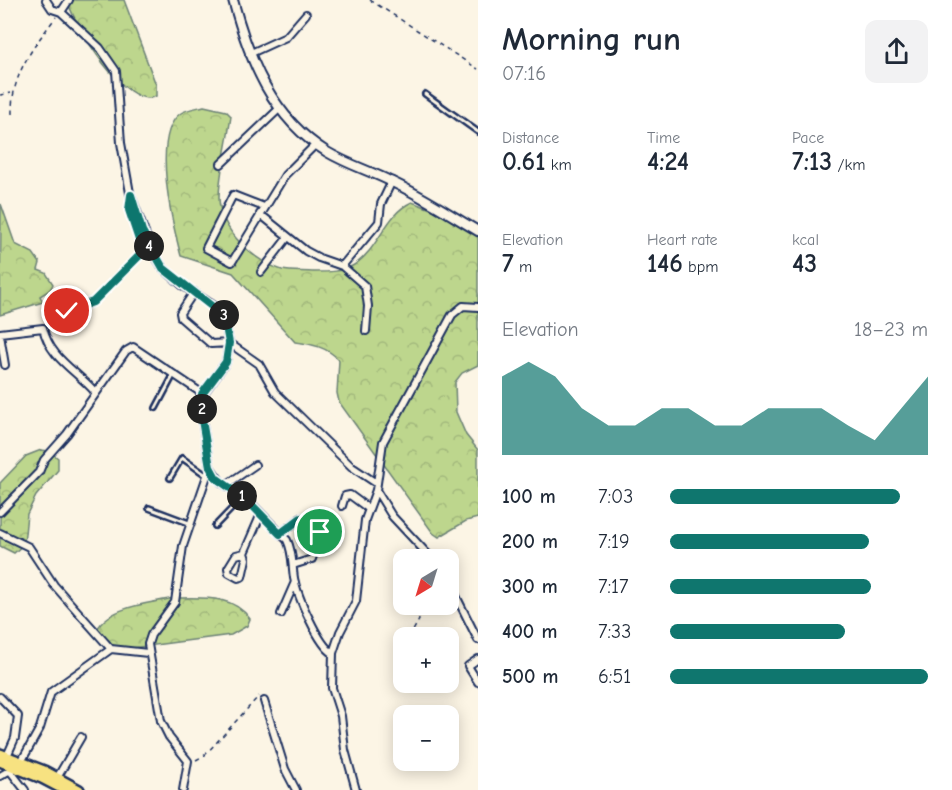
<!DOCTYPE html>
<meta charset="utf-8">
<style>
body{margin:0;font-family:"Comic Neue",sans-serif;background:#f2f2f3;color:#1f2937;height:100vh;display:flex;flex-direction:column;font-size:22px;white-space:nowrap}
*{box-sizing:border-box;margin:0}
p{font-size:20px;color:#747a83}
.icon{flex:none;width:33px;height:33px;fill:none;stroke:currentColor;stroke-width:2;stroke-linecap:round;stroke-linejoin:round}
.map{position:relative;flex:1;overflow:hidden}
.side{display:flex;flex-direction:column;background:#fff;width:474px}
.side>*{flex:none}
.needle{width:39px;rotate:218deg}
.fabs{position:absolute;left:393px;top:549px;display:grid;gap:12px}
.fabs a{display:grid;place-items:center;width:66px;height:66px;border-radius:12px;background:#fff;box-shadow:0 3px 15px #0003;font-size:30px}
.pin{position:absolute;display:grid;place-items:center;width:51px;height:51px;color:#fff;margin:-26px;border:3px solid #fff;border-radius:50%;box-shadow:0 2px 6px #0007}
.km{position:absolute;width:30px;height:30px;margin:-15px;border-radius:50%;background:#222;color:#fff;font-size:16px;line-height:30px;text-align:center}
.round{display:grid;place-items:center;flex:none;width:63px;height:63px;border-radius:12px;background:#f2f2f3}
.headline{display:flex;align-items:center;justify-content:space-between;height:102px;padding:0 24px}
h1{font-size:33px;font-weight:700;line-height:45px}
.figures{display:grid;grid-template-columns:repeat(3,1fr);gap:9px;height:102px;padding:6px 24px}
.figures div{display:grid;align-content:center}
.figures b{font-size:26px;font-weight:700}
.figures small{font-size:16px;font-weight:400}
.figures p{font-size:16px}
.chart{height:168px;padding:12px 24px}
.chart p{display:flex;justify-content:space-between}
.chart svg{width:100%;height:108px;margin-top:6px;fill:#0f766e;opacity:.7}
ul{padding:0 24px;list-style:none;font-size:20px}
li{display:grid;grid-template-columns:96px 72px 1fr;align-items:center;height:45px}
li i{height:15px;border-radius:8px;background:#0f766e}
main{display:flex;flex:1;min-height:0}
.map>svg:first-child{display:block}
.forest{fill:url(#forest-crowns);stroke:#6c8276;stroke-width:1.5}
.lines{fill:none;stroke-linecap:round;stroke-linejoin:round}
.service-casing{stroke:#1b2f5e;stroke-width:8}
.minor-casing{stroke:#1b2f5e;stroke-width:10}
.tertiary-casing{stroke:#1b2f5e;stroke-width:12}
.trunk-casing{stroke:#1b2f5e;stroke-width:14}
.path{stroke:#1b2f5e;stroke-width:1.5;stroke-dasharray:4.5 4.5;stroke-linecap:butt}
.service{stroke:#fcf5e5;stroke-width:3}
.minor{stroke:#fcf5e5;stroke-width:6}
.tertiary{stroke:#fcf5e5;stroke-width:8}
.trunk{stroke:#f7e281;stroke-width:9}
.route-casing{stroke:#fff;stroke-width:12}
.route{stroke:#0f766e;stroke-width:8}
</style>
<main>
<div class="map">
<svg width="478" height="790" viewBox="0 0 478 790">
<defs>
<pattern id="forest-crowns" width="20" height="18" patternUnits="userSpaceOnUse" patternTransform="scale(1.5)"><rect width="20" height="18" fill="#bdd68d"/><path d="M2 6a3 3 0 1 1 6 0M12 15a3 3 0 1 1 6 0" fill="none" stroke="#a2b87c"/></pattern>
</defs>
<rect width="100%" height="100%" fill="#fcf5e5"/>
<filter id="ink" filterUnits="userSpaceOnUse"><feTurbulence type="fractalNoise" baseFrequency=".0167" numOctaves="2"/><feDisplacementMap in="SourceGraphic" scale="12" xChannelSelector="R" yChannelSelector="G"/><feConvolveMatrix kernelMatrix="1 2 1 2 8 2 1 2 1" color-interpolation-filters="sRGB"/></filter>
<g filter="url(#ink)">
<path class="forest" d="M67,0H124L156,85V96C126,112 74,24 67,0Z
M204,106L226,111L231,116C228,140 219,175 219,198C220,230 253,261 282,270C292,272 304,271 314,272C327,272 343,272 354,265C380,248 385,214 412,202L458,219L478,237V365L462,373L455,382L456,412L466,435L478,450V518L466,521L439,537L433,533L339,402L337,393L339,360C327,347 312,344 295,342L233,273L181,256C173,226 150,134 181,113C187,109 197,108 204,106Z
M1,204L15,244L33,253L40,263L38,270L46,273L53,284L50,290L40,296L43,302L0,315Z
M41,450L49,451L58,458V470L36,496L27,514L24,544L14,553L0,546V483L26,456Z
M174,598C201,598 233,594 250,619L247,626L231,635L124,649L108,644L95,634C105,606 148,604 174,598Z"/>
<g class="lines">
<g class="service-casing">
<path id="service" d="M425,94L478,132
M156,408L173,376
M170,478L182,458L206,475
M149,508L189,523
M215,526L243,497"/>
</g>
<g class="minor-casing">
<path id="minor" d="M46,0L52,9L61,12L100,48L116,71L121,143L130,193L151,249L163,268L182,285L216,307L224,316L229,343L226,362L203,394L202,420L210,467L221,482L247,499L287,540C293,552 292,565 294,578C297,595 319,646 333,653
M61,12L69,0
M249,54L286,37L306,14
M221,164L280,108
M264,207L233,195L206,248L232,262L285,175L316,144
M260,214L306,251L319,258L342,266L365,286L368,306L366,331
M342,266L379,222L381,204L392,181
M261,272L288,237
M194,292L180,313L181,318L211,344L229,343L259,364L275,392L352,467L376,483
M0,333L43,328C50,359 76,370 95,392
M0,335L5,365
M226,485L255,465
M376,490L392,516L433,560
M342,506L345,496L350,495L369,509
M0,512L39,472L44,460L67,434L126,351L133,347L203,394
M0,533L29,547L54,585L111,649L148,653
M280,534L301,518L320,532L312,559L293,565
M244,553L236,555L228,568L229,573L238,578L242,577L246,559L244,553L261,514
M448,580L478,640
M281,614L295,582
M478,659L468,666L478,682
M0,697L18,716L15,738L7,756
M264,701L285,769L296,790
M21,762L40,728L51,692L111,649
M11,772L25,790
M0,776L12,769
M57,778L81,737
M183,790L188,761L169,737L161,721L148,644L151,635L175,602L183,546L210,467
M356,790L345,750L341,716L332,688L333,653L340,632L356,601L365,520L376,490L383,442L452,315L463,306L478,307"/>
</g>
<g class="tertiary-casing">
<path id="tertiary" d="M233,0C249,60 272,118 327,152C347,164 370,171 390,181C421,195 449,214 478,231"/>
</g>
<g class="trunk-casing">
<path id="trunk" d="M0,754L44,771L79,790
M0,761L42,778L65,790"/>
</g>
<path class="path" d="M370,0L478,69
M0,95L11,93
M12,114C11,75 33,47 56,17
M48,323L74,308L93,302L143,252L133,221
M409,638L419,620L417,614L424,604
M196,760L205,755L259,696"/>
<use href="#service" class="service"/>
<use href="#minor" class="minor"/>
<use href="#tertiary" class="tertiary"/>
<use href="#trunk" class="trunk"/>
</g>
</g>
<g class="lines" filter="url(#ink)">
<g class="route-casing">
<path id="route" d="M67,311L93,302L143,252L129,210L131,195L142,231L163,268L224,316L229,343L226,362L202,394V420L210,467L216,478L247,500L280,534L301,518L320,532"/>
</g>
<use href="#route" class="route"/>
</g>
</svg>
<div class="fabs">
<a><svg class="needle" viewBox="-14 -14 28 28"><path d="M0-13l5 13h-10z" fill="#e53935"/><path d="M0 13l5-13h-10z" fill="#747a83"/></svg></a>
<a>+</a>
<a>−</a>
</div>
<div class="pin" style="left:320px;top:532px;background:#1e9e55"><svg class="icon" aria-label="arrive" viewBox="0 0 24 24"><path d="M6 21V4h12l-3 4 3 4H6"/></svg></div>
<div class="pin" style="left:67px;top:311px;background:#d93025"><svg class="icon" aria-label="check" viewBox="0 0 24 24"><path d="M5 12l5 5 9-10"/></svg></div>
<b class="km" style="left:242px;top:496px">1</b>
<b class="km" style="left:202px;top:409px">2</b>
<b class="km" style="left:224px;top:315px">3</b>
<b class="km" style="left:149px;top:246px">4</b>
</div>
<section class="side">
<div class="headline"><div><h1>Morning run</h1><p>07:16</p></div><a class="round"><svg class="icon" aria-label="share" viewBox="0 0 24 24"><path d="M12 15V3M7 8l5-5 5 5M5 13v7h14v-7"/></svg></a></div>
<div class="figures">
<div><p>Distance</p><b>0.61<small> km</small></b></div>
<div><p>Time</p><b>4:24</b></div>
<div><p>Pace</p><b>7:13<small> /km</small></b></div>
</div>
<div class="figures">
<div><p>Elevation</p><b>7<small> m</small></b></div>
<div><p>Heart rate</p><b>146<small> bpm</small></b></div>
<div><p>kcal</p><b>43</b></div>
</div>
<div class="chart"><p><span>Elevation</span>18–23 m</p>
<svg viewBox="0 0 160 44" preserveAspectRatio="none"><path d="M0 44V12L10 6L20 12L30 25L40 32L50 32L60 25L70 25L80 32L90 32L100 25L110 25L120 25L130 32L140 38L150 25L160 12V44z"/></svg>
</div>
<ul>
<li><b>100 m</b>7:03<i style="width:89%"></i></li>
<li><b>200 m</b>7:19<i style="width:77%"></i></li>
<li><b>300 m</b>7:17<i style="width:78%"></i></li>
<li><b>400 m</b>7:33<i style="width:68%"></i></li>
<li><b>500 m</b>6:51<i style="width:100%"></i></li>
</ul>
</section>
</main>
